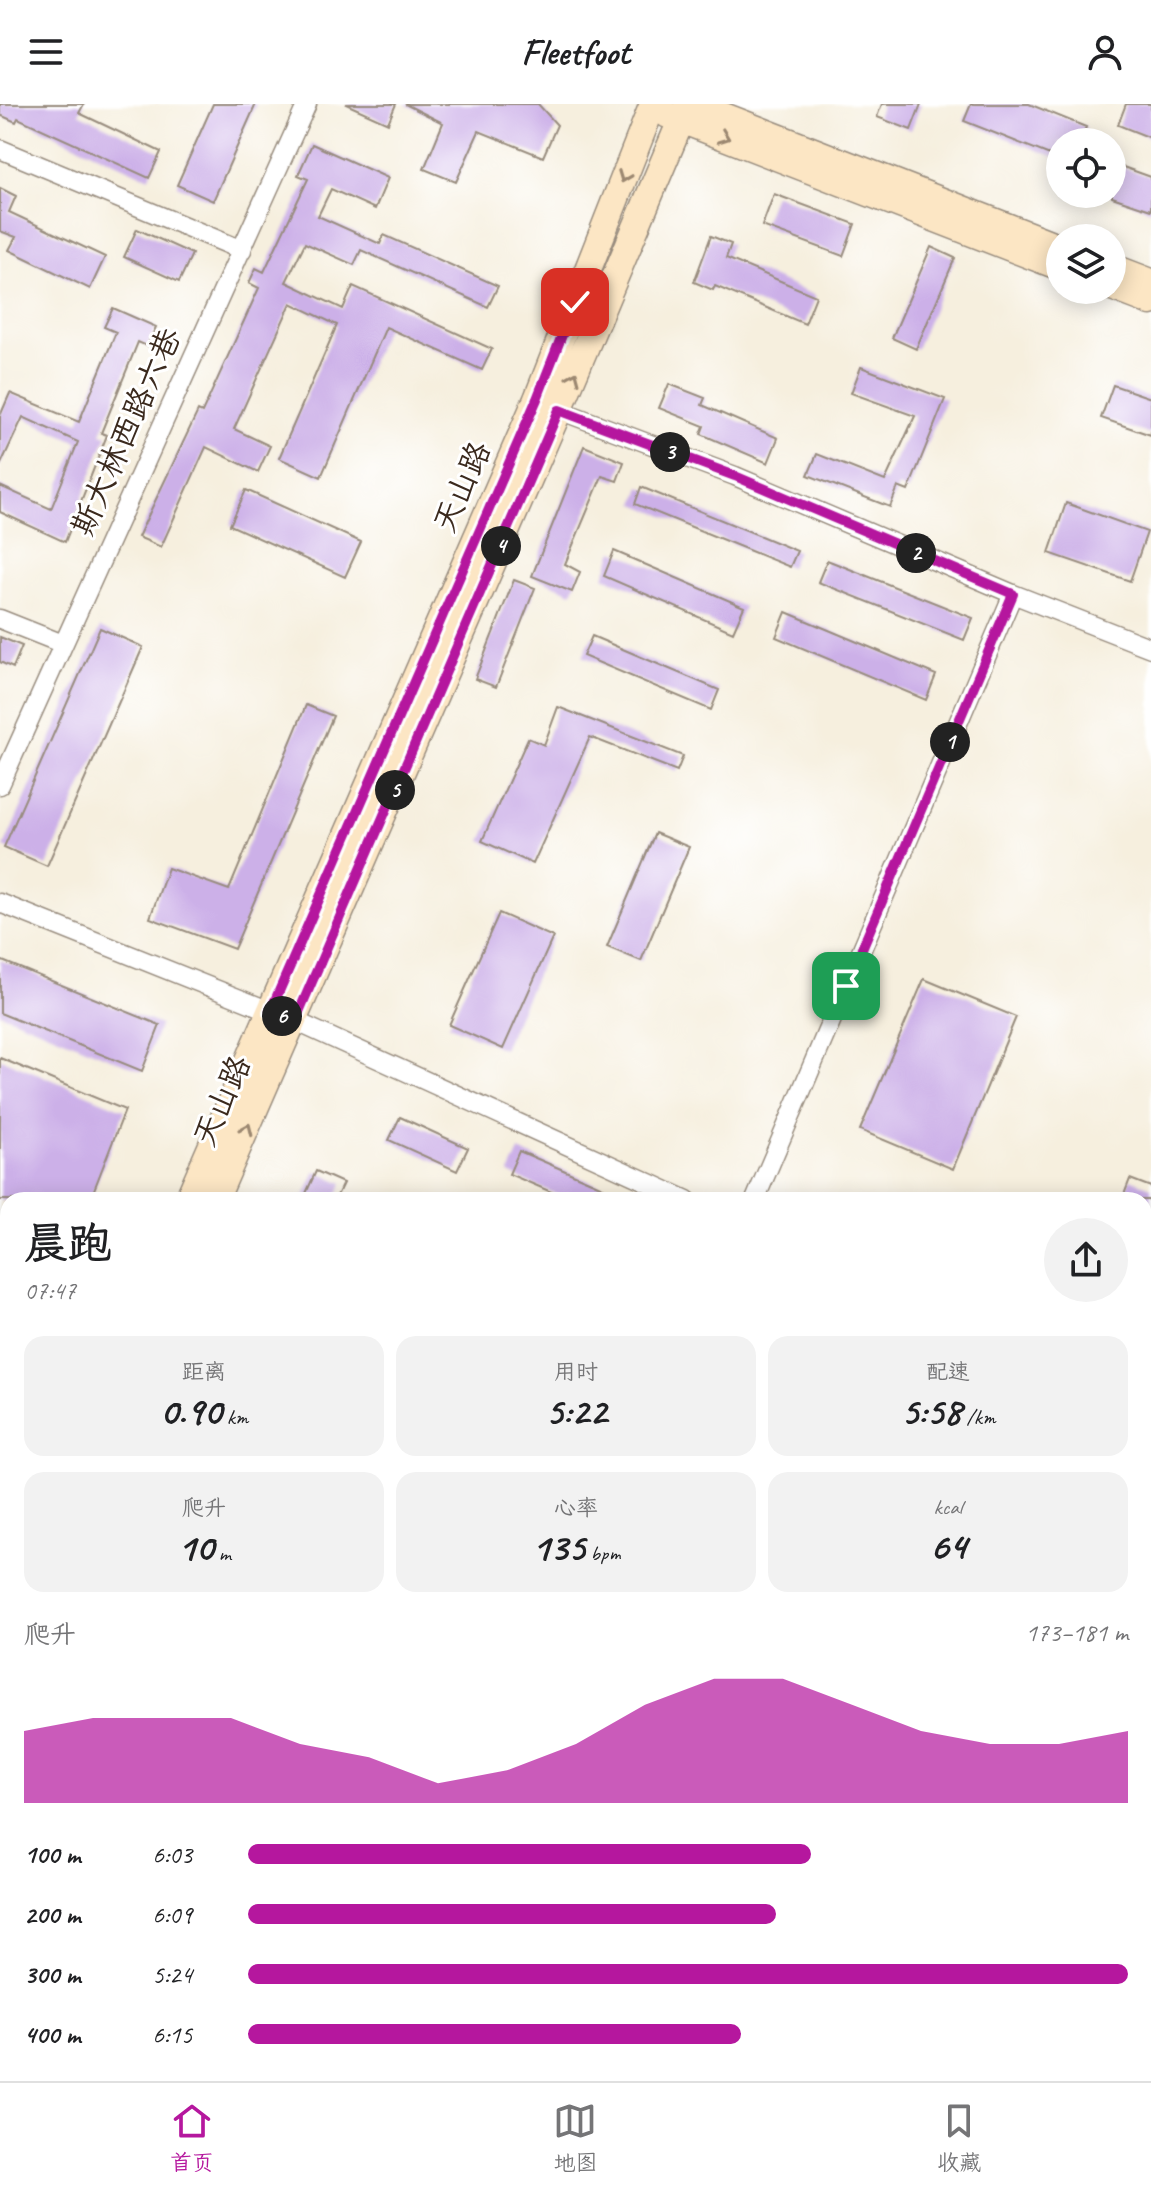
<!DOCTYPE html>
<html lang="zh">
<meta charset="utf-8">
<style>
body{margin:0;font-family:Caveat,"LXGW WenKai TC",sans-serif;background:#f2f2f2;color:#202124;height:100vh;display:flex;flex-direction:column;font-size:30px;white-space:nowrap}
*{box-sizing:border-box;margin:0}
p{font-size:26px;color:#757577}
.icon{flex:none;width:44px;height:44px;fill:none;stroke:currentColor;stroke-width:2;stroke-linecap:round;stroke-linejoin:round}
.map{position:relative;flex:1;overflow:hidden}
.panel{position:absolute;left:0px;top:1088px;width:1152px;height:890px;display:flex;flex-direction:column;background:#fff;border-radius:24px 24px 0 0;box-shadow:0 4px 20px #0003}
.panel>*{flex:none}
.buttons{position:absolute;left:1046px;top:24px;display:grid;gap:16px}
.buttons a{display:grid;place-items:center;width:80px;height:80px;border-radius:50%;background:#fff;box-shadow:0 4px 20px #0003;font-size:40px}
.pin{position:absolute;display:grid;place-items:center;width:68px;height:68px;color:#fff;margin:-34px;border-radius:16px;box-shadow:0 4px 12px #0006}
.km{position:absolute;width:40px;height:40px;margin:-20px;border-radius:50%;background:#222;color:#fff;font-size:22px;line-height:40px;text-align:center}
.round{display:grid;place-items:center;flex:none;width:84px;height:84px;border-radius:42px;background:#f2f2f2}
.summary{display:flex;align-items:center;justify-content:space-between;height:136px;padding:0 24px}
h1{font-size:44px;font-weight:800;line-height:60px}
.metrics{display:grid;grid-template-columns:repeat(3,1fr);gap:12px;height:136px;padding:8px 24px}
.metrics div{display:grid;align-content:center;border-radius:20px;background:#f2f2f2;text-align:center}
.metrics b{font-size:40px;font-weight:800}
.metrics small{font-size:22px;font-weight:400}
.metrics p{font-size:22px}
.chart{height:224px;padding:16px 24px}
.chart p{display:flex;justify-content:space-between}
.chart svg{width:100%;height:144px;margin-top:8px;fill:#b5179e;opacity:.7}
ul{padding:0 24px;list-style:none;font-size:26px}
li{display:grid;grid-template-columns:128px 96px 1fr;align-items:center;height:60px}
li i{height:20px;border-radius:10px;background:#b5179e}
header{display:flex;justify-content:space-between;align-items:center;height:104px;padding:0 24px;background:#fff;font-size:36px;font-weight:800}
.tabs{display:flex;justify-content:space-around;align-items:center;height:112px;border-top:2px solid #e0e0e0;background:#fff;font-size:22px;color:#757577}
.tabs a{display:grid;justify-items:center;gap:4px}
.tabs .selected{color:#b5179e}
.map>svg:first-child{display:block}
.building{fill:#ccb0e8}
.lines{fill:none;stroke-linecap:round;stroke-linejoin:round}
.street-casing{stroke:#988c7e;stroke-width:21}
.secondary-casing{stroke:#988c7e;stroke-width:29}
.street{stroke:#fff;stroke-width:18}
.secondary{stroke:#fce6c4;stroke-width:26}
.oneway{stroke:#9c8871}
.route-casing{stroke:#fff;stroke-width:16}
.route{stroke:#b5179e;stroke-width:10}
.labels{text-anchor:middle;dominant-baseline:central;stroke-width:6;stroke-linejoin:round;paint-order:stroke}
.street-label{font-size:32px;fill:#3b2a1e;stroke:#fff}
</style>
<header><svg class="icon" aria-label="menu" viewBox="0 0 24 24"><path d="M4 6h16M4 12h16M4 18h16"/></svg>Fleetfoot<svg class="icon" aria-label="person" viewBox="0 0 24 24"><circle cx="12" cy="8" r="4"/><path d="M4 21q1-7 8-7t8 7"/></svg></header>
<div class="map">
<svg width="1151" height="1977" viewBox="0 0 1151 1977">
<rect width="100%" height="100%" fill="#fff"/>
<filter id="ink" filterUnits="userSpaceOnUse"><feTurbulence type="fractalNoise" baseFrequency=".0125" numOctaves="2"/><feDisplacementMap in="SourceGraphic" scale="16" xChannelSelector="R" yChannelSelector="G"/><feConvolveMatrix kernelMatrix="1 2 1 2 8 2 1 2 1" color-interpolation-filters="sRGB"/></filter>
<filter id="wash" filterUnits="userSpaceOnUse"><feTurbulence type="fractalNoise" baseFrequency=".006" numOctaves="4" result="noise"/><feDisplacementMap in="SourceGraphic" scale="32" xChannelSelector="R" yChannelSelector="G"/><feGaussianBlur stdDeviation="1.8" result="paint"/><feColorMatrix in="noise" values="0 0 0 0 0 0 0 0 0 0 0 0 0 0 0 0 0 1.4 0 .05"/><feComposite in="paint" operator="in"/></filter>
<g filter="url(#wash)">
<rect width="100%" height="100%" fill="#f6efde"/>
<g id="blocks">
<path class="building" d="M0,0H84L79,9L161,48L149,74L18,14L16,18L0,11Z
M213,0H256L213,97L177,81Z
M346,0H396L388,19Z
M405,0H538L557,21L543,53L479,27L456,78L424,65L443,19Z
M882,0H921L911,26L877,13Z
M971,0H1029L1086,23L1080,38H1060V55L964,17Z
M1126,0H1151V34L1118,21Z
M312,40L388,74L375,105L331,85L318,112L380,140L384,131L498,182L488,203L361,146L354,161L305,139L286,178L343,205L353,182L492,245L482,266L386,223L321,373L279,354L337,221L291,199L234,325L270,342L258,368L206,343L161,443L138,433L198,307L202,309L259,184L249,179L256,164L264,168L308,75L298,71Z
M1112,59L1151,73V106L1112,93Z
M0,84L16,92L9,108L105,153L90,185L9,146L16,133L0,127Z
M774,90L855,120L843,152L762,122Z
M137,125L192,150L179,178L124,153Z
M711,132L731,140L726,154L816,192L805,220L715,182L713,186L694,178Z
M931,143L955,154L916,245L892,234Z
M113,204L156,223L147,242L138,238L101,329L107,331L65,438L0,408V382L51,405L78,338L23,313L0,362V312L10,289L79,318L116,228L104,223Z
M861,263L945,295L908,387L898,383L890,403L808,371L817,350L885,377L915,312L851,289Z
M669,280L705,294L702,301L778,334L768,359L701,330L704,322L659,304Z
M1113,281L1151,294V331L1101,314Z
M584,342L624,358L617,377L602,372L565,460L580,468L572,488L532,472Z
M641,383L797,447L790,463L635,400Z
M246,386L361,438L345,473L230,421Z
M1066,399L1147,428L1130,477L1049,449Z
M614,447L744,503L733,528L604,472Z
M827,456L973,514L964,536L818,478Z
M514,476L535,484L496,583L475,575Z
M786,508L936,571L926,596L776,533Z
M100,524L143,543L47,762L4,743Z
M592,532L719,586L711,606L583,552Z
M0,533L22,542L13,564L0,558Z
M306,601L333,612L234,845L150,814L168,764L229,786Z
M558,603L683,652L677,667L590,633L533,760L482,737L528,634L544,641Z
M655,729L689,743L641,857L607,843Z
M499,809L553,833L503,945L449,921Z
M0,856L160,921L142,967L0,909Z
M924,875L1016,913L953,1065L860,1026Z
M0,954L125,1006L90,1096H0Z
M400,1013L468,1044L457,1067L389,1036Z
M519,1047L633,1096H570L509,1070Z
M316,1067L343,1079L335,1096H303Z
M1130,1075L1151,1083V1096H1122Z"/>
</g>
</g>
<g filter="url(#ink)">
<use href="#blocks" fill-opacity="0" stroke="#988c7e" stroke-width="2"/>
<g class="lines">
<g class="street-casing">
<path id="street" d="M0,45L242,146
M559,306L735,372L1013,490L1151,544
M0,515L63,540
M0,681L307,0
M0,799L295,917L687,1096
M755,1096L1013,490
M1144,1289L1151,1292"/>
</g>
<g class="secondary-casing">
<path id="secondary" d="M693,0L1060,143
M668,11L1060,163
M1112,163L1151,178
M1112,183L1151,198
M188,1096L537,295L653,0
M215,1096L559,306L688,0
M0,1522L8,1505
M0,1576L8,1560
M0,1769L8,1787
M0,1858L8,1876
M1144,1968L1151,1971
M50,1970L53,1977
M91,1970L94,1977"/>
</g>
<use href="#street" class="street"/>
<use href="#secondary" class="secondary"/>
</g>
<defs><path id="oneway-chevron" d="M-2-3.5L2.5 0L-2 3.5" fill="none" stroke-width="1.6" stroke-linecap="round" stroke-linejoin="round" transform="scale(2)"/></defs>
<g class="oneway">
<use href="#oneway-chevron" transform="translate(724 33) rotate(21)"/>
<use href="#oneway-chevron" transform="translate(624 73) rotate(111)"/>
<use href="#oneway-chevron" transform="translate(574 273) rotate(-67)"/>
<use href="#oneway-chevron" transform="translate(247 1025) rotate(-66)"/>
</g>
</g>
<g class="lines" filter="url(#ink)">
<g class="route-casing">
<path id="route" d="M575,198L537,295L270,908L295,917L559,306L735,372L1013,490L846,882"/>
</g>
<use href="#route" class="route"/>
</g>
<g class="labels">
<g class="street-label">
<text transform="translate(126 328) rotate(-66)">斯大林西路六巷</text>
<text transform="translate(462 383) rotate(-66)">天山路</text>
<text transform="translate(222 997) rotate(-66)">天山路</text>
</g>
</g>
</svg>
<div class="buttons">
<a><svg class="icon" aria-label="locate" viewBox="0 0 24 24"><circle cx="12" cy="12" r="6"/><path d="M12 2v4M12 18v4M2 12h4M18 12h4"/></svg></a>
<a><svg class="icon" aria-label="layers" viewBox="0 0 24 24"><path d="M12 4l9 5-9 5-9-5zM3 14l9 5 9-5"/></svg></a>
</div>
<div class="pin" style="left:846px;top:882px;background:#1e9e55"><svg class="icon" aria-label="arrive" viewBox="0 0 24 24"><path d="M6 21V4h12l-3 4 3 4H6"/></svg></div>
<div class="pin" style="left:575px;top:198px;background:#d93025"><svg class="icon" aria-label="check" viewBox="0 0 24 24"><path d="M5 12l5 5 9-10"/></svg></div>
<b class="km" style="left:950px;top:638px">1</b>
<b class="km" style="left:916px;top:449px">2</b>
<b class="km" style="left:670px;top:348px">3</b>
<b class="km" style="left:501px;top:442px">4</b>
<b class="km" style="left:395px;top:686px">5</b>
<b class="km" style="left:282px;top:912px">6</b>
<section class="panel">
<div class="summary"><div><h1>晨跑</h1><p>07:47</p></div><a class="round"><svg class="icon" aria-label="share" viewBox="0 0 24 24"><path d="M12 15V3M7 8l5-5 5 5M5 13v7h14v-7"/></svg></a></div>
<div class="metrics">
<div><p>距离</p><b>0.90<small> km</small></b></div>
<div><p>用时</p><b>5:22</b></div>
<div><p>配速</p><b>5:58<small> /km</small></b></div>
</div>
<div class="metrics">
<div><p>爬升</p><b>10<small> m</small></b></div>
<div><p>心率</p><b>135<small> bpm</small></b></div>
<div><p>kcal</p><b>64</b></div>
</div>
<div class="chart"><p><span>爬升</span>173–181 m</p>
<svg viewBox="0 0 160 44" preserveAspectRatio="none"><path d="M0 44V22L10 18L20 18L30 18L40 26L50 30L60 38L70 34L80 26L90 14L100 6L110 6L120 14L130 22L140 26L150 26L160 22V44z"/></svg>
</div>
<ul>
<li><b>100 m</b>6:03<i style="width:64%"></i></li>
<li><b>200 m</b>6:09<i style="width:60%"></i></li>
<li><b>300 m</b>5:24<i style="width:100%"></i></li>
<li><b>400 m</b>6:15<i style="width:56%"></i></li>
</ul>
</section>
</div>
<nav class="tabs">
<a class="selected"><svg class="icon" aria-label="home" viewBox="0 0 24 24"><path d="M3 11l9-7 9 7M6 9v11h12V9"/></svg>首页</a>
<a><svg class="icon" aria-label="map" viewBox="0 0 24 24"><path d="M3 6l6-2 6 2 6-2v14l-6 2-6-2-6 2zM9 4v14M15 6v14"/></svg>地图</a>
<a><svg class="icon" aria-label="saved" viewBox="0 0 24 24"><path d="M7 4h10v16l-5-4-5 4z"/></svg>收藏</a>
</nav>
